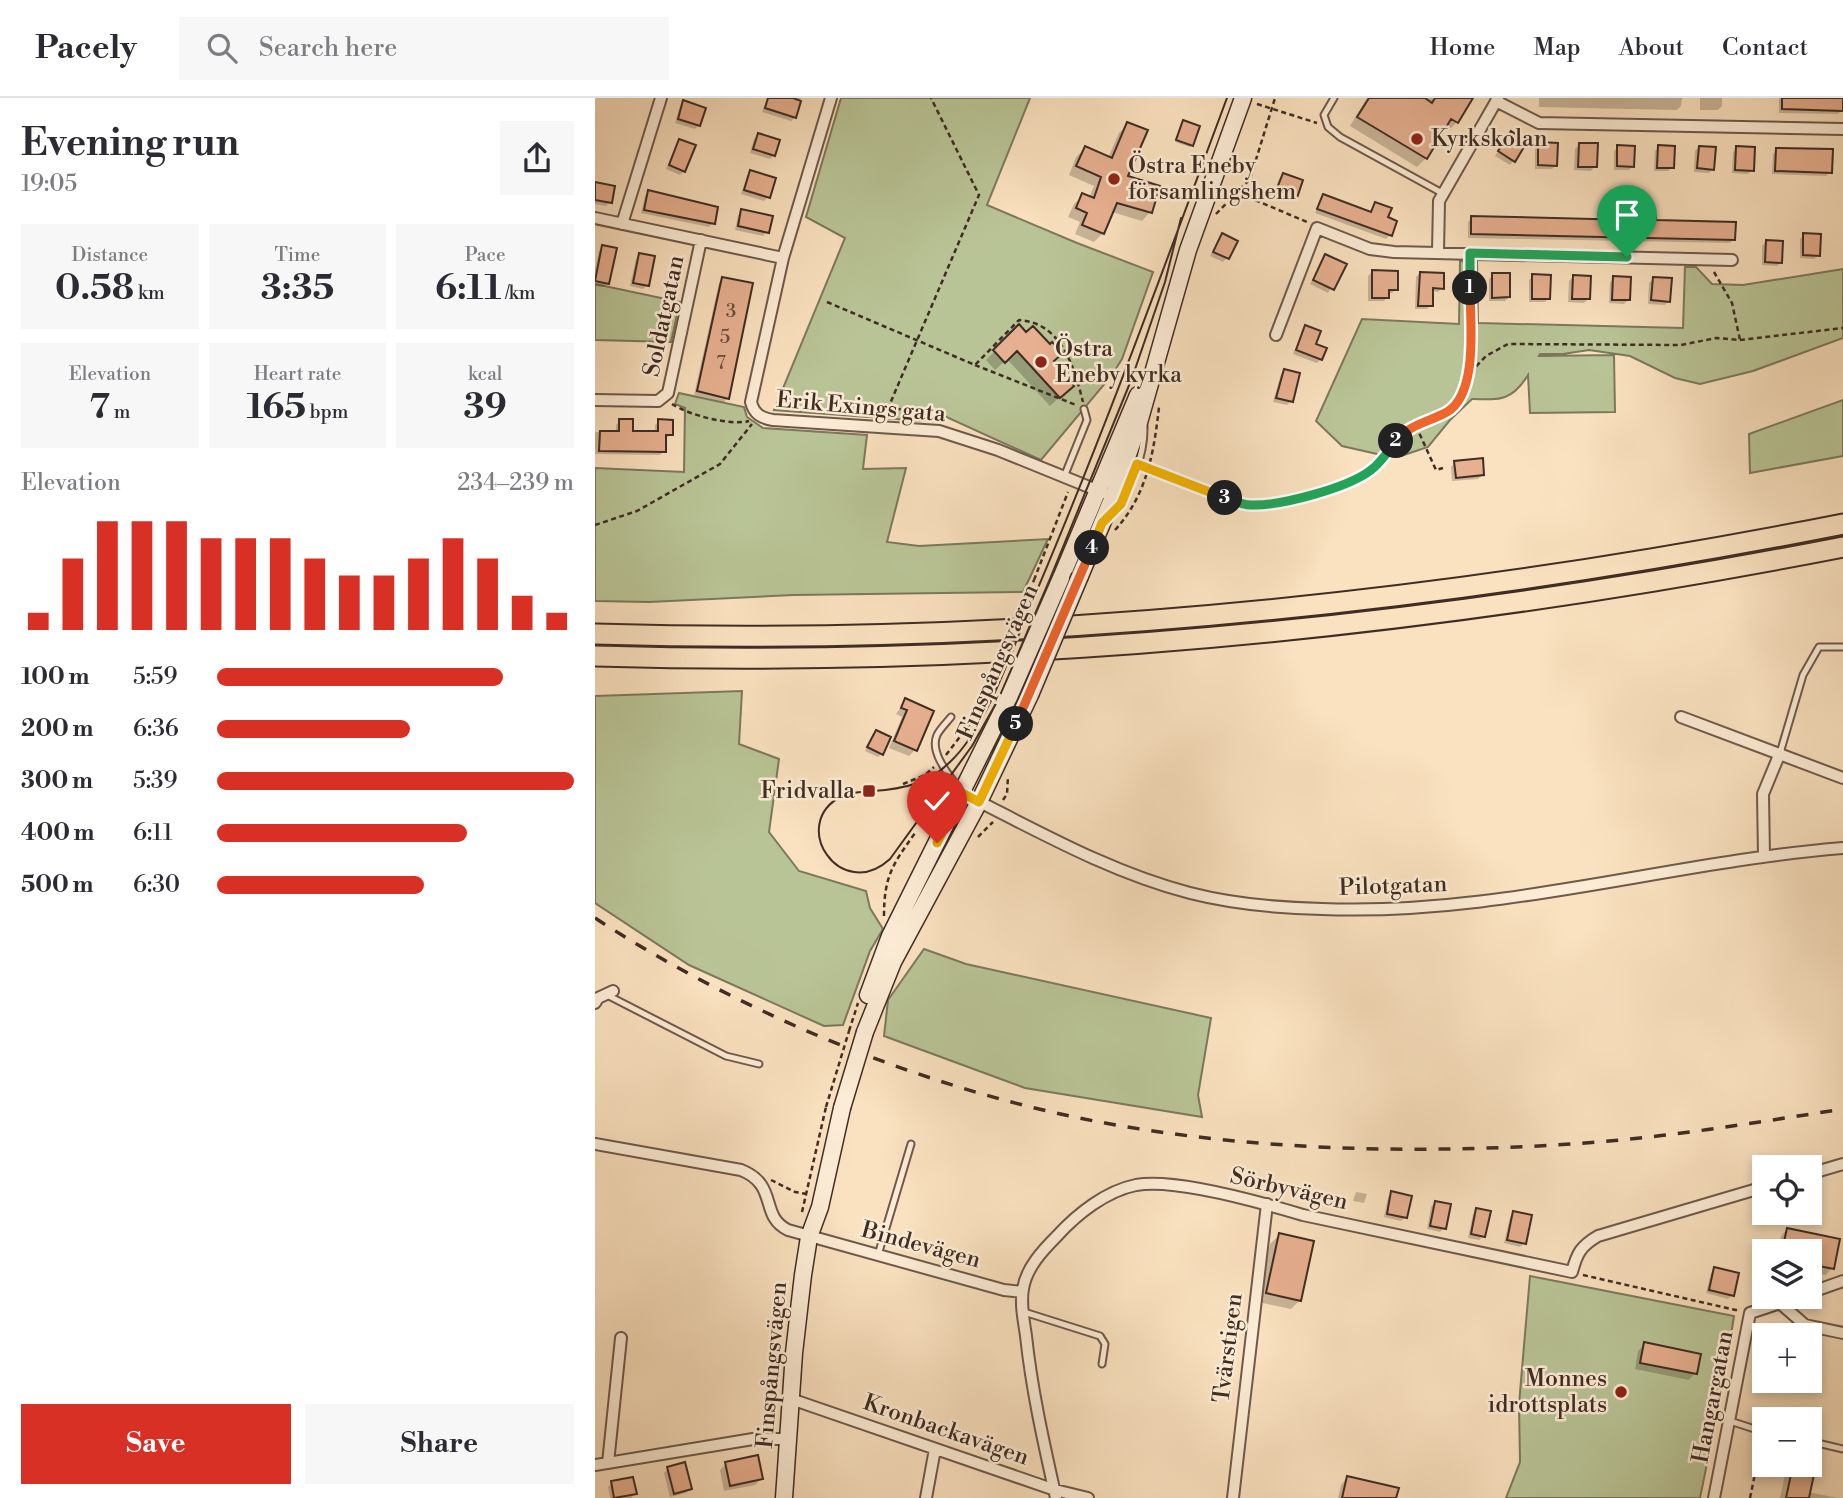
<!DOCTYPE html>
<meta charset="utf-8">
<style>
body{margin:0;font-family:"Libre Bodoni",serif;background:#f7f7f7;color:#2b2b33;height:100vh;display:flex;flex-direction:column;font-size:26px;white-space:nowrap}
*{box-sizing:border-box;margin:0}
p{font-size:23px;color:#7c7c81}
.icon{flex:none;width:38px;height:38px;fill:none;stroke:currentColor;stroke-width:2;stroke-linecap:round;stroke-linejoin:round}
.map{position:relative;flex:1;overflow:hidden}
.drawer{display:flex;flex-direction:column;background:#fff;width:595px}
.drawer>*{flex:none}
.controls{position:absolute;left:1157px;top:1057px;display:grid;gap:14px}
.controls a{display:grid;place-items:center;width:70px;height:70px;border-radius:0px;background:#fff;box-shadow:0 4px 10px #0003;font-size:35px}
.pin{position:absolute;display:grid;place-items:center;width:60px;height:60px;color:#fff;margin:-72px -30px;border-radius:50% 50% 50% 0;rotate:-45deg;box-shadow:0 0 7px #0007}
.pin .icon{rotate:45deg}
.km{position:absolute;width:35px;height:35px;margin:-18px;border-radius:50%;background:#222;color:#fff;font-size:19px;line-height:35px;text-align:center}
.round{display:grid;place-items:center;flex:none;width:74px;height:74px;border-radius:0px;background:#f7f7f7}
.head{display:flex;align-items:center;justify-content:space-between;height:119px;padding:0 21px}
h1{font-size:38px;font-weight:800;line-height:52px}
.figures{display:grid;grid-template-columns:repeat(3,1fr);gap:10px;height:119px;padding:7px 21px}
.figures div{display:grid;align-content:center;border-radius:0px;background:#f7f7f7;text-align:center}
.figures b{font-size:35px;font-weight:800}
.figures small{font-size:19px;font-weight:400}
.figures p{font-size:19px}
.chart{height:196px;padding:14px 21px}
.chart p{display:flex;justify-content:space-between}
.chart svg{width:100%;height:126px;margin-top:7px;stroke:#d93025;stroke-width:6}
.primary-button{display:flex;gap:14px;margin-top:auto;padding:14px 21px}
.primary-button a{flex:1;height:80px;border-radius:0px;background:#d93025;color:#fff;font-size:28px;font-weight:800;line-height:80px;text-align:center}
.primary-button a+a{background:#f7f7f7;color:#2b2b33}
ul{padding:0 21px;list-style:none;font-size:23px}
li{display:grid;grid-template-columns:112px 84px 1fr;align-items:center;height:52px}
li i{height:18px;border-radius:9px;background:#d93025}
header{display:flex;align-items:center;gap:42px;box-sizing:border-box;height:98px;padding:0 35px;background:#fff;border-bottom:2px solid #e1e1e2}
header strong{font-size:33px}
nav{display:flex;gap:38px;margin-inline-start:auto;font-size:24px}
.search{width:490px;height:63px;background:#f7f7f7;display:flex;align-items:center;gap:18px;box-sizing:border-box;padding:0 24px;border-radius:0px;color:#7c7c81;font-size:26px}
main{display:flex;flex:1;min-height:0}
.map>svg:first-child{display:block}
.green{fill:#b9c496;stroke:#7c785d;stroke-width:2}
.shadow{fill:#0003}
.building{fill:#e7b090;stroke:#3f2c24;stroke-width:2}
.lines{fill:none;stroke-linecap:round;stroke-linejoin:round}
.service-casing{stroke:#6e594b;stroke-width:9}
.minor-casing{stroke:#6e594b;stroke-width:14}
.secondary-casing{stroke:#3f2c24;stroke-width:19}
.motorway-casing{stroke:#3f2c24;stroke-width:23}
.path{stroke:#3f2c24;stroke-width:2.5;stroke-dasharray:5 3.5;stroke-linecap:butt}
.service{stroke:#fcecd5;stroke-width:5}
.minor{stroke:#fcecd5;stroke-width:10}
.secondary{stroke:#fcecd5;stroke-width:16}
.motorway{stroke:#fae1bf;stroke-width:19}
.tram{stroke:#3f2c24;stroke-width:2}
.rail{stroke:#3f2c24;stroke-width:3.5;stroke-dasharray:12 12;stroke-linecap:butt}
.secondary-bridge-casing{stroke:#3f2c24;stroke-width:19;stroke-linecap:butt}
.path-bridge{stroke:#3f2c24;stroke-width:2.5;stroke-dasharray:5 3.5;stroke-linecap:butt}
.secondary-bridge{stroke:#fcecd5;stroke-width:16}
.split-1-casing{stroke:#fff;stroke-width:14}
.split-2-casing{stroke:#fff;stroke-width:14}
.split-3-casing{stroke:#fff;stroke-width:14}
.split-4-casing{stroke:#fff;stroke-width:14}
.split-5-casing{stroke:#fff;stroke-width:14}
.split-6-casing{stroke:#fff;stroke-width:14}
.split-1{stroke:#22a559;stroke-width:9}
.split-2{stroke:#f0652b;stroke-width:9}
.split-3{stroke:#22a559;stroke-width:9}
.split-4{stroke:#f5b400;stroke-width:9}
.split-5{stroke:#f0652b;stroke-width:9}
.split-6{stroke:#f5b400;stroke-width:9}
.poi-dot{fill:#8f2418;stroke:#fcecd5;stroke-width:2.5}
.labels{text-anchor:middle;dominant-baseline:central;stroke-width:5;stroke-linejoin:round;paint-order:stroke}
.number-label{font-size:19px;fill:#694d3f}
.poi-label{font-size:23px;fill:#3f2c24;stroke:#fcecd5;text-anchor:start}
.street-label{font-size:23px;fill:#3f2c24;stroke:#fcecd5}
</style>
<header>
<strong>Pacely</strong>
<div class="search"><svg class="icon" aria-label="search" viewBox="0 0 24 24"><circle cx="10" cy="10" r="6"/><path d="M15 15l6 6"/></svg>Search here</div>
<nav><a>Home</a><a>Map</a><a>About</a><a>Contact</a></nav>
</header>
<main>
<section class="drawer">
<div class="head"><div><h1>Evening run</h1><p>19:05</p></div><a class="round"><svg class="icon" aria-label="share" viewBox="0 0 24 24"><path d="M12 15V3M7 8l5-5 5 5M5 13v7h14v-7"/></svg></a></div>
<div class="figures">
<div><p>Distance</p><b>0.58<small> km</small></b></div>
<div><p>Time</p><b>3:35</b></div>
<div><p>Pace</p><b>6:11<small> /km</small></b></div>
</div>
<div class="figures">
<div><p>Elevation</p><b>7<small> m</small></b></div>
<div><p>Heart rate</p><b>165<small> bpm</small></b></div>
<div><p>kcal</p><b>39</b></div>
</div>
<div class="chart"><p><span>Elevation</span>234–239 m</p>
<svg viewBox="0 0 160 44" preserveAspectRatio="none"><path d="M5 44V38M15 44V19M25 44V6M35 44V6M45 44V6M55 44V12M65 44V12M75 44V12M85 44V19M95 44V25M105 44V25M115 44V19M125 44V12M135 44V19M145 44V32M155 44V38"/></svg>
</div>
<ul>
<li><b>100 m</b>5:59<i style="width:80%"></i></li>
<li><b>200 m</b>6:36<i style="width:54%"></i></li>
<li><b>300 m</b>5:39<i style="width:100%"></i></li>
<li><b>400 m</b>6:11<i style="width:70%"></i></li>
<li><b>500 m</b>6:30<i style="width:58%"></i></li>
</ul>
<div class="primary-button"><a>Save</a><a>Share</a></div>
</section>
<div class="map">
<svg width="1248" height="1400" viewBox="0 0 1248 1400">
<rect width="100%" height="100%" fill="#fae1bf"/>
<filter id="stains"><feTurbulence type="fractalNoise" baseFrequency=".00286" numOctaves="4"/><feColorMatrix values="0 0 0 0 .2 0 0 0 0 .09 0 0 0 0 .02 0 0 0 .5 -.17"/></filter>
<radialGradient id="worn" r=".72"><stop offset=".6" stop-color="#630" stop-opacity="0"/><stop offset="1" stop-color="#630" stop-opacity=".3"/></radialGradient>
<path class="green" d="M246,0H435L392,107L482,145L558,174L527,261L517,277L446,362L334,311L328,323L179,312L250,140L211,119Z
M865,163L882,164L883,225L1088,230L1090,169H1101L1117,186L1148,187L1248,171V240L1158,273L1105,286L1080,280L1035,258L994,252L968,256H945L944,258L1019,257L1020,314L935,315L933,277C917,303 905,302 877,301L855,322L833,349L806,358L782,356L747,348L721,323L767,221L864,226Z
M0,186L85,204L76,244L0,242Z
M84,295L149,309L152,319L168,330L272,337L268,371L311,370L292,444L324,448L453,441L428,494L198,497L54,504L0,503V370L89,374L90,310L80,306Z
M1248,302V358L1155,375L1154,336Z
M147,593L144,646L184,661L174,734L204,773L271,793L275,810L288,831L275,853L248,927L229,928L94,867L0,805V598Z
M329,851L371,866L616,920L603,997L607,1019L430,990L289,938L293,902Z
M935,1178L1139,1218L1129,1282L1105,1400H911L925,1364L924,1306Z"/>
<path class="shadow" d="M172,0H206L200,19L196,23L167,14Z
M772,0H876L862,24L853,33L848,30L831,60L822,69L755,28Z
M944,0H1087L1086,8L1082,12L944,9Z
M1105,0H1127V8L1123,12H1105Z
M1184,0H1247V12L1243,16L1184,15Z
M89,4L104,27L100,31L80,25L85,8Z
M533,26L531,80L555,114L547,123L517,114L508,135L499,144L480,136L485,124L473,119L479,106L488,97L494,100L499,88L474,77L481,59L490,50L513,60L524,35Z
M587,26L596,47L595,49L580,44Z
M916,35L918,63L915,67L900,58Z
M163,37L179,57L175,61L155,55L159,41Z
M84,43L89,73L85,77L71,71L81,47Z
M944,46L961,67L957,71H940V50Z
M984,47L1000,68L996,73L979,72L980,51Z
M1023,49L1038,68L1034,72H1019V53Z
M1064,49L1077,69L1073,73H1059L1060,53Z
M1104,49L1118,71L1114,75L1099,74L1100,53Z
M1142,50L1157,72L1153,76L1137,75L1138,54Z
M1182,52L1235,74L1231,78L1177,76L1178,56Z
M156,74L173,99L169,103L146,96L152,78Z
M688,77L700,99L696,103L679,97L684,81Z
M0,86L15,104L11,108L0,106Z
M54,94L118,125L114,129L46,115L50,98Z
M729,98L775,115L781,106L791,120L795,137L791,141L720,115Z
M147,113L172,134L168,138L140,132L143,117Z
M1039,119L1139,141L1135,145L873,140V124L877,120L1035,123Z
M627,137L632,160L628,164L615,158Z
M1209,137L1223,157L1219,161L1205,160V141Z
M1171,144L1186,164L1182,168L1167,167V148Z
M8,149L12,186L8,189L0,188V171L4,153Z
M45,157L52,187L48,191L35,188L41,161Z
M731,158L749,167L733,195L715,186Z
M777,174L801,191L797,195H793V199L789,203H773V178Z
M825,175L847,190L843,194L837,193L836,207L832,211H820L821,179Z
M898,177L914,199L910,203H894V181Z
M938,178L954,200L950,204H934V182Z
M978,179L993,201L989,205L973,204L974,183Z
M1019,180L1033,202L1029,206L1014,205L1015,184Z
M128,181L133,300L129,304L99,297L124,185Z
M1058,181L1074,203L1070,207L1053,206L1054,185Z
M424,229L457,263L476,288L455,308L412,261L400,272L391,262Z
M711,229L726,261L722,265L698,256L707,233Z
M690,273L696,303L692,307L678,304L686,276Z
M25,323L37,335H60V327L64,323L76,337L69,341V353L65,357L0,356V334L21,335V327Z
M860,365L887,377L883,381L857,383L856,369Z
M311,602L320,652L314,658L294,650L307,619L301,616Z
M281,634L287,655L283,659L270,653Z
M761,1094L772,1096L769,1105L758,1103Z
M797,1095L810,1119L806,1123L789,1119L793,1099Z
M840,1105L849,1130L845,1134L832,1131L836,1109Z
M882,1112L888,1138L884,1142L873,1140L878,1116Z
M919,1115L929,1145L925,1149L909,1145L915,1119Z
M1192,1131L1237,1170L1231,1177L1214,1174V1153H1183L1186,1138Z
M684,1137L705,1202L696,1211L663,1204L675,1146Z
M1120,1171L1137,1197L1133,1201L1111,1195L1116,1175Z
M1050,1246L1100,1275L1094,1282L1040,1271L1043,1253Z
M1214,1350L1216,1354L1221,1356L1213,1394L1243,1400H1185L1192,1367H1214Z
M131,1366L166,1381L160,1387L129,1393L125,1372Z
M73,1371L95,1391L91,1395L75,1399L69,1375Z
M752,1380L800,1400H743L746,1387Z
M17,1385L40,1396L36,1400H15L13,1389Z"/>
<path class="building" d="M173,0H198L206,3L201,20L170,10Z
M774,0H830L837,5L840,0H878L863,25L856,21L832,61L762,19Z
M1187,0H1248V13L1187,11Z
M88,2L111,10L105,28L83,21Z
M588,22L605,28L598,48L581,42Z
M532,24L553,32L533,78L565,88L557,115L522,105L509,136L487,127L492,115L481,110L487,95L499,100L506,79L481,68L490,48L517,60Z
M916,33L932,44L920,64L903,53Z
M163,35L185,42L180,58L158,51Z
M84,41L101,47L90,74L74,67Z
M943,44L963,45L962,68L943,67Z
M984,45H1003L1002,69H983Z
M1022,47L1040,48L1039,69L1022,68Z
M1063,47L1080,48L1079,70H1062Z
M1104,48L1121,49L1119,72L1102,70Z
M1141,48L1160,49L1159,73L1140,72Z
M1181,50L1238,51L1237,75L1180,73Z
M155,72L181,80L175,100L149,92Z
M688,75L708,82L702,100L681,93Z
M0,84L20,88L17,105L0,102Z
M53,92L123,109L120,126L49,112Z
M728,96L776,114L780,104L797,110L793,119L802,123L797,138L722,111Z
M146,111L178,118L174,135L143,128Z
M1038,117L1061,118V122L1141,124L1140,142L876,136V118L1038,122Z
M627,135L643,143L634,161L618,154Z
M1208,135L1226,136L1225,158L1208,157Z
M1171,142L1188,143L1187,165L1170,164Z
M7,147L22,150L14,186L0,183Z
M44,155L60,158L54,188L38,185Z
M730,156L752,166L739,192L718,182Z
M777,172L803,173V192H794V200H777Z
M825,174L849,175V191L838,190V208H823Z
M897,175H915V199L897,200Z
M937,176L956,177L955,201H937Z
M978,177L996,178L995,201H977Z
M1018,178L1036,179L1035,202H1017Z
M127,179L158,185L134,301L102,293Z
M1058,179L1077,180L1075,204L1056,202Z
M424,226L431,234L438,228L455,246L457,244L468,255L459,263L479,288L465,300L422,253L410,265L398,252Z
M710,227L726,233L721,246L732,250L727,262L701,252Z
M689,271L705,275L698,304L681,300Z
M24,321H38V333H63V321L78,322V337H71V354L4,353L5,333H24Z
M888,360L889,377L861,380L859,363Z
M310,600L339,613L322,653L299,643L312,612L306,610Z
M281,632L296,639L288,657L272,649Z
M796,1093L817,1098L812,1120L792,1116Z
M840,1103L856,1106L851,1131L835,1128Z
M881,1110L896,1113L890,1139L876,1136Z
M918,1113L937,1117L931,1146L912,1142Z
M1192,1130L1245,1141L1239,1171L1214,1166V1153H1187Z
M684,1135L719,1143L706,1203L671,1195Z
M1119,1169L1144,1175L1139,1198L1114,1192Z
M1049,1244L1106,1256L1102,1276L1045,1265Z
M163,1357L168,1381L135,1388L130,1364Z
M90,1364L97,1391L79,1396L72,1369Z
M1198,1367H1221L1214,1400H1191Z
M752,1378L804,1390L801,1400H747Z
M38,1379L42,1396L19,1400L16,1383Z"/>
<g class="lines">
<g class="service-casing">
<path id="service" d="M739,0L729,17L733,29L745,39L847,95
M469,379L492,322L489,311
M517,415C536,397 550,354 549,328
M356,619C352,624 345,631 342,637C334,655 355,678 365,692
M1185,655L1208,577L1224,549H1248
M12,897L131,958L164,966
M283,1157L316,1046
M429,1214L505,1238L510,1246L507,1266
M1135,1323L1169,1334
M1214,1343L1248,1351"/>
</g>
<g class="minor-casing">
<path id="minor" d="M236,0L188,160L156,304C159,316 166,320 178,322L344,333L403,352L509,395
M901,3L944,25L1248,31
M0,120L188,160
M27,126L66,0
M843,154L844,103L903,0
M681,237L722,130L775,151L799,154L1137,162
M0,302L63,303L73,295L106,142
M1086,619L1248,680
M367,695C441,732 514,774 595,795C638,806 683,810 727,811C904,818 1073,764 1248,750
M1169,759L1168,696L1185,655
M0,905L3,900L18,893
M0,1046L146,1072C184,1087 164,1118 193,1132L409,1192L427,1194
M1214,1076L1248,1066
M1214,1195L1248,1183
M1186,1206L1210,1227L1248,1235
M196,1301L460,1392L493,1400
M13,1365L26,1240
M0,1367L158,1341H193
M331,1400L340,1351
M461,1400C449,1346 437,1294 431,1238C429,1223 425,1206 428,1191C431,1170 448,1152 462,1138C482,1116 511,1093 541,1087C581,1080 668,1105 708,1117L977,1174C982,1155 986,1148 1003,1138L1169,1089
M638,1400L672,1106
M1119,1400L1155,1215L1203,1199"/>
</g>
<g class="secondary-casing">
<path id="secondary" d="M485,478L518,399L543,328L593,152L648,0
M466,480L543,297
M273,897L295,838L414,599
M270,934L298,864L384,704L435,597
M189,1400L199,1255L208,1177L214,1139L225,1109L247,1010"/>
</g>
<g class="motorway-casing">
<path id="motorway" d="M0,536C418,549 838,507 1248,426
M0,558C418,571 838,529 1248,449"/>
</g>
<path class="path" d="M662,6L722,25
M647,92L653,99L712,124
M621,116L655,81L680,0
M1119,174L1137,205L1145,242
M232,204L380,267L424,222C467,225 479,269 488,304
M380,267L481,307
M874,276L875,167
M77,306C94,317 135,328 154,323
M330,319L294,308L384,97L336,0
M821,328L841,372L848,370
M551,369L648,406L688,404L752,385L777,372L815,330L859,309L874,276L891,258L913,246L1086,247L1121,240L1145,242L1248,230
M0,427L42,413L125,366L157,326
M520,432C552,397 559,354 564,309
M439,482L473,394
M351,657L374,627L387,601
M308,686L330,677L339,669
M408,702L412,696L413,678
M329,727L331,735
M383,739L398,724
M289,818C289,778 298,766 320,735
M254,933L263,905
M176,1082L200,1094L212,1096
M207,1114L231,1009
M988,1177L1145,1213
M1155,1400L1167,1342"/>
<use href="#service" class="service"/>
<use href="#minor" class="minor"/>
<use href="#secondary" class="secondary"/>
<use href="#motorway" class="motorway"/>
<path class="tram" d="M586,120L570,184L537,280L455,481L404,600L377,648L295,761C246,806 192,726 247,698C256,694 268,694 278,693C308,691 333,686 355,664C393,628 416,553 437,504C508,338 569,169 632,0"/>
<path class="rail" d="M0,820C149,917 335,993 510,1025C663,1053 822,1056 977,1046C1068,1040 1158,1025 1248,1011"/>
<g class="secondary-bridge-casing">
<path id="secondary-bridge" d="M435,597L485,478
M414,599L466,480
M247,1010L270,934"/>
</g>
<path class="path-bridge" d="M387,601L439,482
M231,1009L254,933"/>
<use href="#secondary-bridge" class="secondary-bridge"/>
</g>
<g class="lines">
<g class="split-1-casing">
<path id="split-1" d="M875,190V155L1032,159"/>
</g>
<g class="split-2-casing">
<path id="split-2" d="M801,343C815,326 834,324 852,314C884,295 875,222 875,190"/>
</g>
<g class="split-3-casing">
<path id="split-3" d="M630,400C639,403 647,407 656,407C685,408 753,390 776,372C786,365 793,353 801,343"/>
</g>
<g class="split-4-casing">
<path id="split-4" d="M497,450L507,425L526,406L542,366L630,400"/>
</g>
<g class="split-5-casing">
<path id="split-5" d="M421,626L497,450"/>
</g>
<g class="split-6-casing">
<path id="split-6" d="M342,745L367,695L384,704L421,626"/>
</g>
<use href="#split-1" class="split-1"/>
<use href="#split-2" class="split-2"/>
<use href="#split-3" class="split-3"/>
<use href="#split-4" class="split-4"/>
<use href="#split-5" class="split-5"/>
<use href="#split-6" class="split-6"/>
</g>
<g class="poi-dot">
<circle cx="822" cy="41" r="7"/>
<circle cx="519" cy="81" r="7"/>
<circle cx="446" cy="264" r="7"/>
<rect x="267" y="686" width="14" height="14" rx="3.5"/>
<circle cx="1026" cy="1294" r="7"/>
</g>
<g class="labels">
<g class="number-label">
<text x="136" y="213">3</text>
<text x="130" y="239">5</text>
<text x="126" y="265">7</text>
</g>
<g class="poi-label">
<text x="836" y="41">Kyrkskolan</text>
<text x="533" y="68">Östra Eneby<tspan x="533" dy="26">församlingshem</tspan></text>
<text x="460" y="251">Östra<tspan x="460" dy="26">Eneby kyrka</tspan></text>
<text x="260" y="693" text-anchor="end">Fridvalla</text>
<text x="1012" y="1281" text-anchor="end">Monnes<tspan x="1012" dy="26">idrottsplats</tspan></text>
</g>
<g class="street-label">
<text transform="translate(69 218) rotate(-78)">Soldatgatan</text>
<text transform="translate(266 309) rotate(5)">Erik Exings gata</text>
<text transform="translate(403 564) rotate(-66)">Finspångsvägen</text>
<text transform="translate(798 788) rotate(-2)">Pilotgatan</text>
<text transform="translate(694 1091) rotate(13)">Sörbyvägen</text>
<text transform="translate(326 1147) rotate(15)">Bindevägen</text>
<text transform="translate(633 1250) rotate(-83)">Tvärstigen</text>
<text transform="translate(177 1267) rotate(-85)">Finspångsvägen</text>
<text transform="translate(1118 1299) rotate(-79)">Hangargatan</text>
<text transform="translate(351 1332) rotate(19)">Kronbackavägen</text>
</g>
</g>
<rect width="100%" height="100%" filter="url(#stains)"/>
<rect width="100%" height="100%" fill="url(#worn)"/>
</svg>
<div class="controls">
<a><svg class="icon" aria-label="locate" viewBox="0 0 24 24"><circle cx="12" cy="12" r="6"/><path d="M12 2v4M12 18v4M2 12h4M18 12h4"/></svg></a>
<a><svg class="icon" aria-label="layers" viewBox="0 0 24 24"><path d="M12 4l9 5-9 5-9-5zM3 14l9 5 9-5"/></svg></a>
<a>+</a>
<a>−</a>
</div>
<div class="pin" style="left:1032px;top:159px;background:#1e9e55"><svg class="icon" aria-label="arrive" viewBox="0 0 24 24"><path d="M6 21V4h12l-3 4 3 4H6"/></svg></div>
<div class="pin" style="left:342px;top:745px;background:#d93025"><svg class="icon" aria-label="check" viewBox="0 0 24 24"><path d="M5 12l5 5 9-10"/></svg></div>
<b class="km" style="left:875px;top:190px">1</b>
<b class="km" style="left:801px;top:343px">2</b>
<b class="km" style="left:630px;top:400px">3</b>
<b class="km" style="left:497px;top:450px">4</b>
<b class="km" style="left:421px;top:626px">5</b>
</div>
</main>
